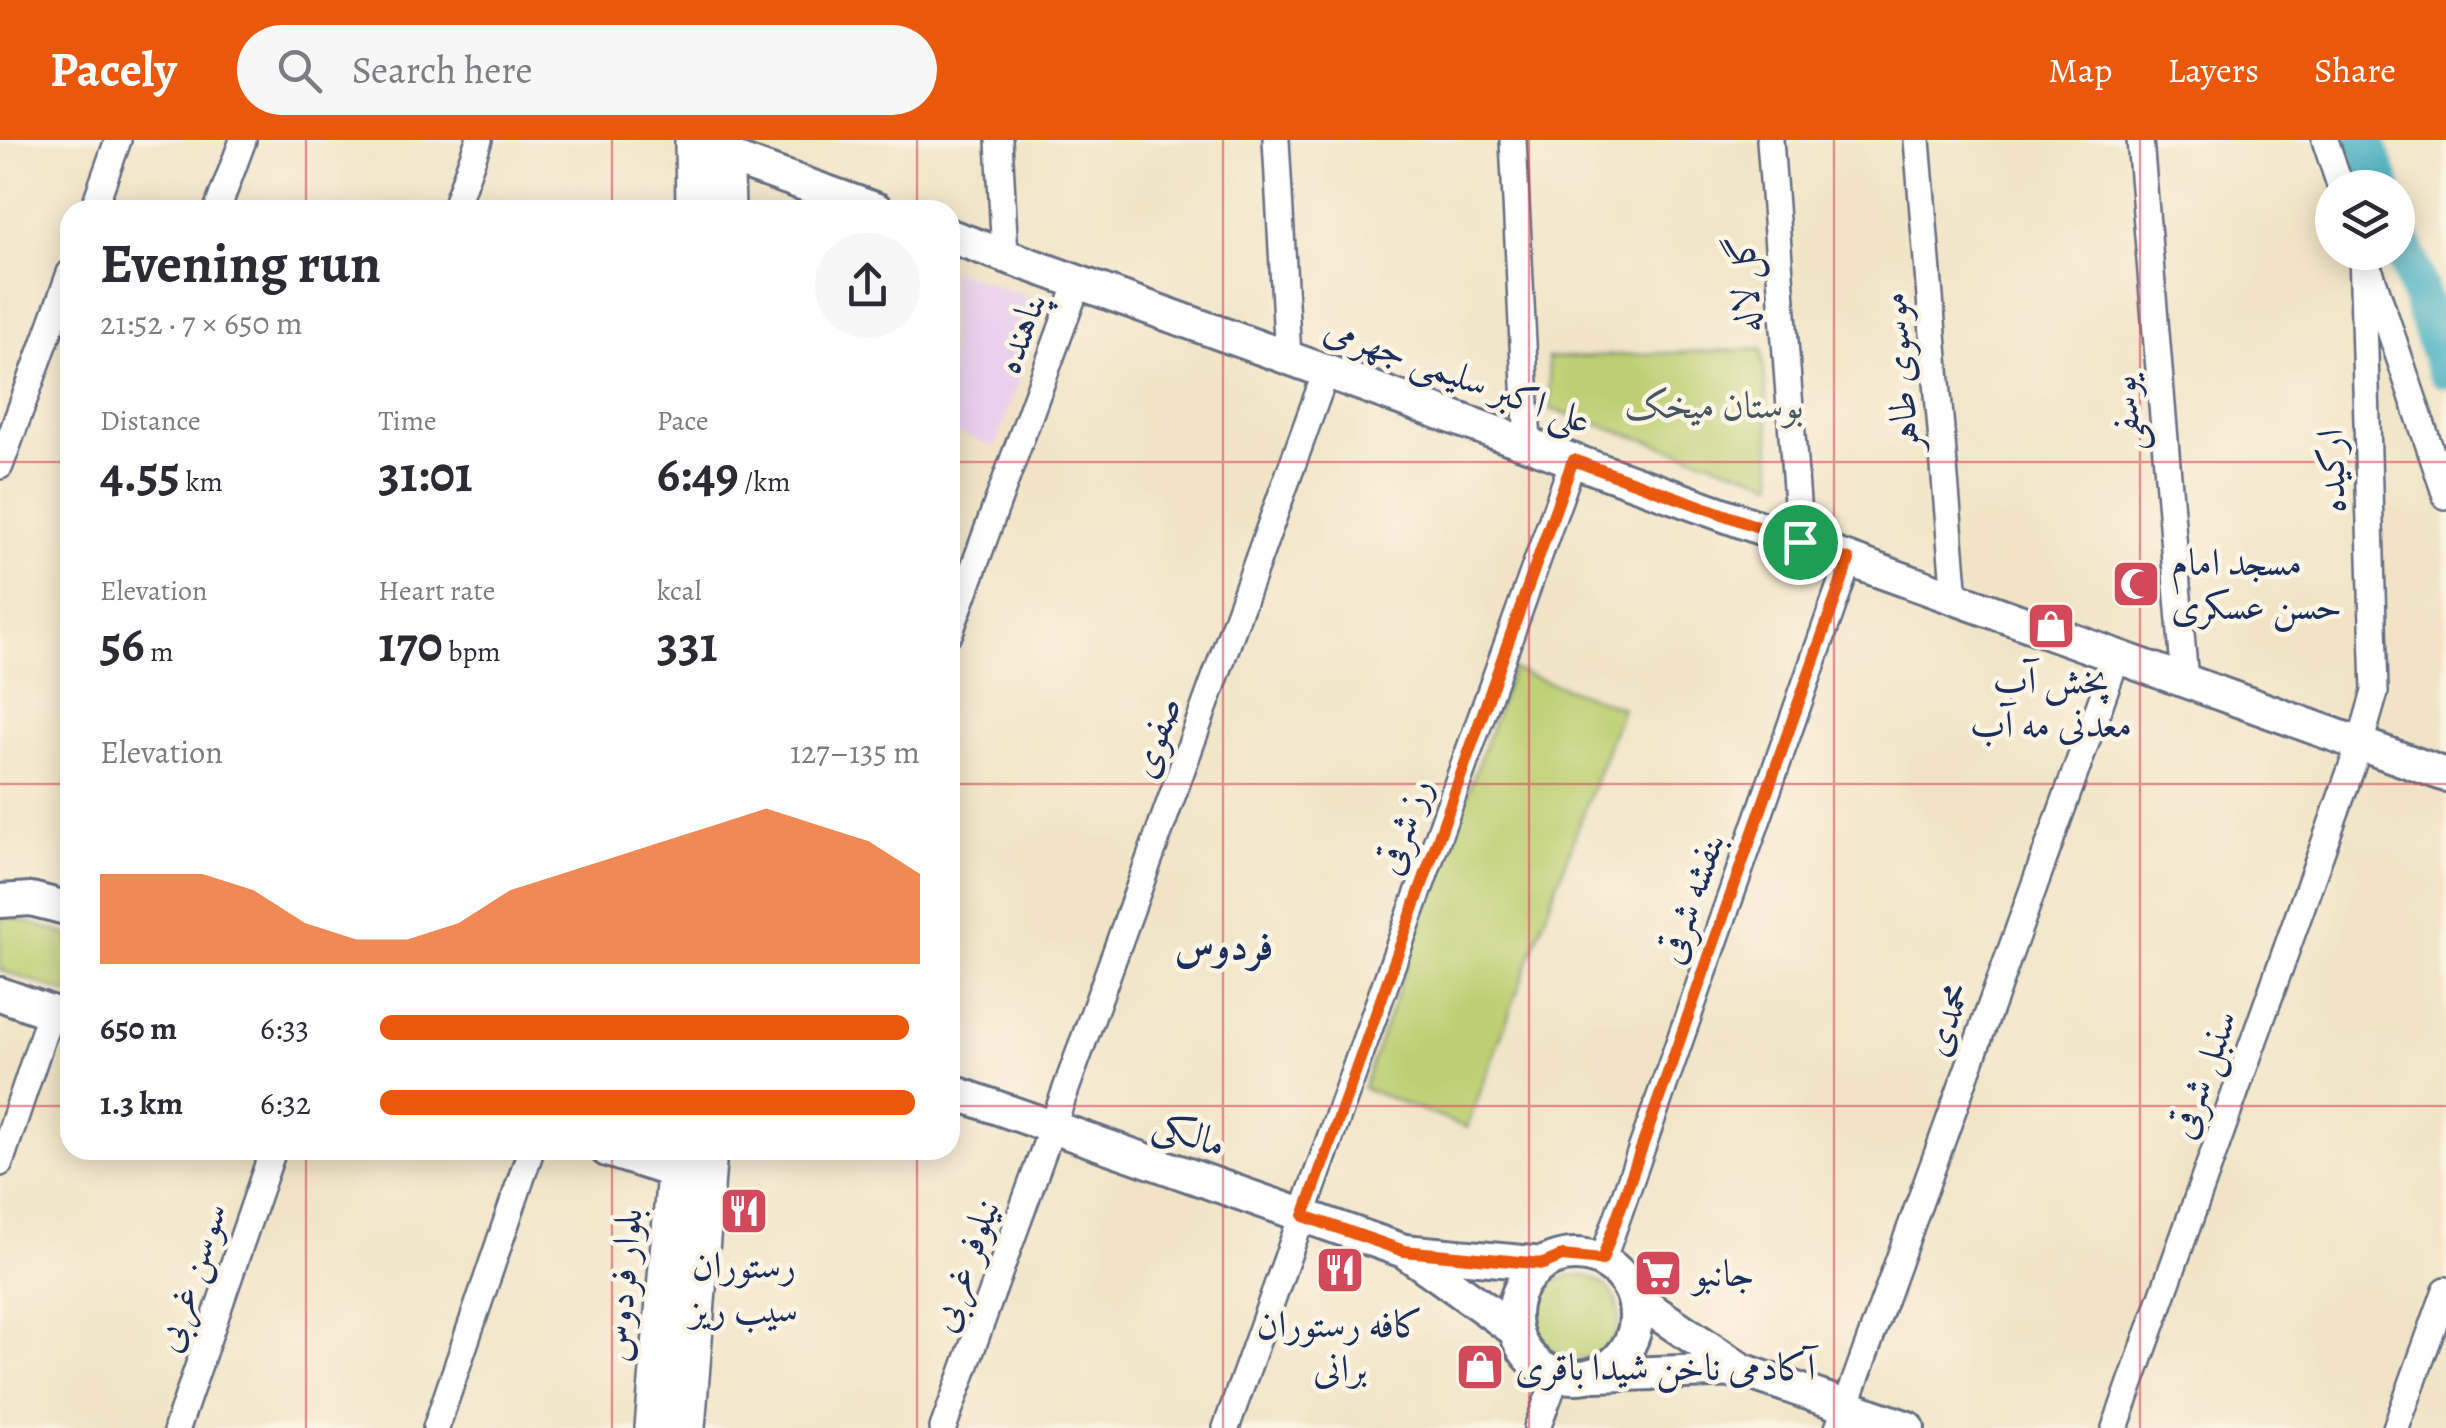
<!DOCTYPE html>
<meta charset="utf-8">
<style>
body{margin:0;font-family:Alegreya,Amiri,serif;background:#f7f7f7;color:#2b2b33;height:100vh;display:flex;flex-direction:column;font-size:38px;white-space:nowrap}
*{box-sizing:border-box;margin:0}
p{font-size:32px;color:#7c7c81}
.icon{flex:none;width:55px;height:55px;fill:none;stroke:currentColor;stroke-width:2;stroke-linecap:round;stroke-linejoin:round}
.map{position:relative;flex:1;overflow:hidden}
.side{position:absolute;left:60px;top:60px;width:900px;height:960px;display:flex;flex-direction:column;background:#fff;border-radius:30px;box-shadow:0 5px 25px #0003}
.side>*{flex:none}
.tools{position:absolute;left:2315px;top:30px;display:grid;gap:20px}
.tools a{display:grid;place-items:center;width:100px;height:100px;border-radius:50%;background:#fff;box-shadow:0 5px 25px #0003;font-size:50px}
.pin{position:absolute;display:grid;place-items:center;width:85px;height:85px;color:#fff;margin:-42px;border:5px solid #fff;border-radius:50%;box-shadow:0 2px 10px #0007}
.round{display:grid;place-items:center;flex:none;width:105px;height:105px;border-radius:52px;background:#f7f7f7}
.summary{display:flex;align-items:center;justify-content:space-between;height:170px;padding:0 40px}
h1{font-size:55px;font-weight:700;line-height:75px}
.stats{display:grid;grid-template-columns:repeat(3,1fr);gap:15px;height:170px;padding:10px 40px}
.stats div{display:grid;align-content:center}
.stats b{font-size:50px;font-weight:700}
.stats small{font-size:28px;font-weight:400}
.stats p{font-size:28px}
.chart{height:280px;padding:20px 40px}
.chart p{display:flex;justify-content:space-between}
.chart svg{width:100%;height:180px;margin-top:10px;fill:#ea580c;opacity:.7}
ul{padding:0 40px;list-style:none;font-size:32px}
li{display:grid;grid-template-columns:160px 120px 1fr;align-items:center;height:75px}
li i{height:25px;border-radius:12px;background:#ea580c}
header{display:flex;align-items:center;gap:60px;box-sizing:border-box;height:140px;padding:0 50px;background:#ea580c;color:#fff}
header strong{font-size:48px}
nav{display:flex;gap:55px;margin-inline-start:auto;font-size:35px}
.search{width:700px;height:90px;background:#f7f7f7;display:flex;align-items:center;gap:25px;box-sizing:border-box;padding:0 35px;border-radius:55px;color:#7c7c81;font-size:38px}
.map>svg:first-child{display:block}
.built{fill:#e9d1ed}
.green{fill:#bdcf72;stroke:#6c7f68;stroke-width:2.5}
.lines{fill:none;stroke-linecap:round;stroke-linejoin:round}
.river{stroke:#41adbf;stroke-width:40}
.minor-casing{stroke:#666e82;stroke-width:30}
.tertiary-casing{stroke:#666e82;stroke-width:38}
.secondary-casing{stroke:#666e82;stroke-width:40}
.minor{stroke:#fff;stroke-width:25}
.tertiary{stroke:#fff;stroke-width:32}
.secondary{stroke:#fff;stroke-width:35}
.route-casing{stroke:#fff;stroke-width:20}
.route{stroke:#ea580c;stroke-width:12}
.grid{fill:none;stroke:#d1495b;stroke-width:2.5;stroke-opacity:0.55}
.labels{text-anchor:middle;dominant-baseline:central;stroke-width:9;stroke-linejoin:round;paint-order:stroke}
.street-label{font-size:38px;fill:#1b2f5e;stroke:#fcf5e5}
.park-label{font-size:38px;fill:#445763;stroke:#fcf5e5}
.poi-label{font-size:38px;fill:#1b2f5e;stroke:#fcf5e5;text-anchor:start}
.neighbourhood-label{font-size:40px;font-weight:bold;fill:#1b2f5e;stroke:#fcf5e5}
</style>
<header>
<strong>Pacely</strong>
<div class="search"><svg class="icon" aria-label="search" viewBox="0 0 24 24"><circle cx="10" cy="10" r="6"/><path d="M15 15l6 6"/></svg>Search here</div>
<nav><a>Map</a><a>Layers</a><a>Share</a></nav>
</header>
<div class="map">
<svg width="2446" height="1288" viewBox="0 0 2446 1288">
<rect width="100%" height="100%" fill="#fcf5e5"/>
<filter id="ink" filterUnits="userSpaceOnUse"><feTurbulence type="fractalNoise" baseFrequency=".01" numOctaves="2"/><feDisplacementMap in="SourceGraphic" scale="20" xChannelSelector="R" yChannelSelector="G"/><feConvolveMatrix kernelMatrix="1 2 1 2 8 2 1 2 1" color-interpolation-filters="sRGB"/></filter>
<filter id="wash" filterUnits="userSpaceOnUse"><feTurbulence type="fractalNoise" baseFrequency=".0048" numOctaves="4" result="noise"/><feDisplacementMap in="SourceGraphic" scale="40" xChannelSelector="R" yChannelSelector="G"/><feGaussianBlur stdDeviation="2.25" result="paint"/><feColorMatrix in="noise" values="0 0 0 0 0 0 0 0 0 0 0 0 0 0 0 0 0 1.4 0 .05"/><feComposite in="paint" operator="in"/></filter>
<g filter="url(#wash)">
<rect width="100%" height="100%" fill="#f1e4c6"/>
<path class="built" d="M950,129L1046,163L995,307L950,290Z"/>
<path class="green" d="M1762,209L1774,342L1551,269L1548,218Z
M1512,529L1622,568L1467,988L1363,948Z
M8,776L70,796V854L0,830V779Z
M1535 1177a42 42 0 1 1 84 0a42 42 0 1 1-84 0Z"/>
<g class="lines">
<path class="river" d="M2365,0L2382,48
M2398,92L2446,229"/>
</g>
</g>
<g filter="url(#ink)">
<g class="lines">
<g class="minor-casing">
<path id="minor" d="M999,0L1005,116
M1276,0L1288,218
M1513,0L1528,305
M1770,0L1800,402
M1917,0L1955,459
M2140,0L2185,541
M2325,0L2341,48
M93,70L118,0
M217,70L243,0
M454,70L479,0
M2371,134L2446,356
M0,326L70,133
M950,492L1078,143
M0,1023L50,874
M1602,1121L1849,420
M177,1288L273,1010
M436,1288L531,1010
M943,1288L1326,232
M1226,1288L1573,321
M1537,1288L1557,1235
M1838,1288L2117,517
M2115,1288L2360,604L2375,552L2362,112
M2396,1288L2446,1150"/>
</g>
<g class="tertiary-casing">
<path id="tertiary" d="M726,16L877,70
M950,96L2446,635
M0,761L31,759L70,769
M0,854L70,879
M950,951L1404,1111L1543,1124
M607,1010L698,1039
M1408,1114L1515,1190
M1514 1176a61 61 0 1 1 122 0a61 61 0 1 1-122 0Z
M1634,1158L1742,1230L1908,1288
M1595,1235L1742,1230"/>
</g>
<g class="secondary-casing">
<path id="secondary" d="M693,0L694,70
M725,0L727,70
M653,1288L677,1010
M687,1288L709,1010"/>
</g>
<use href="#minor" class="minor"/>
<use href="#tertiary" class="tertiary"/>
<use href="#secondary" class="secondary"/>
</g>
</g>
<g class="lines" filter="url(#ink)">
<g class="route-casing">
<path id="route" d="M1573,320L1849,420L1602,1120L1562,1116L1543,1124L1404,1111L1304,1076Z"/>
</g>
<use href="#route" class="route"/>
</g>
<path class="grid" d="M306,0V70M612,0V70M917,0V70M1223,0V1288M1529,0V1288M1834,0V1288M2140,0V1288M0,322H70M950,322H2446M0,644H70M950,644H2446M0,966H70M950,966H2446M306,1010V1288M612,1010V1288M917,1010V1288"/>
<defs>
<g id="mosque-square" transform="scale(2.5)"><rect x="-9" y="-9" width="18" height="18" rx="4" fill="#d1495b" stroke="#fcf5e5"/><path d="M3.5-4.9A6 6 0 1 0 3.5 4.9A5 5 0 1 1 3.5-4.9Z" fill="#fff"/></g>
<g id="shop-square" transform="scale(2.5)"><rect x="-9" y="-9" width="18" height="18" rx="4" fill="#d1495b" stroke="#fcf5e5"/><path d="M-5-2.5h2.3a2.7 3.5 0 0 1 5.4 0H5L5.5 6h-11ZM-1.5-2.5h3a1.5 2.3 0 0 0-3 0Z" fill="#fff"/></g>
<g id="restaurant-square" transform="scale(2.5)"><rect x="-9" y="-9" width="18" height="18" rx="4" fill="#d1495b" stroke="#fcf5e5"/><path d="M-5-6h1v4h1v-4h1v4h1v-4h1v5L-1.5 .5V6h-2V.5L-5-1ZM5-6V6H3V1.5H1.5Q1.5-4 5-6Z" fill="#fff"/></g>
<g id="supermarket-square" transform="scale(2.5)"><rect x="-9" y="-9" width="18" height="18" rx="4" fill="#d1495b" stroke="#fcf5e5"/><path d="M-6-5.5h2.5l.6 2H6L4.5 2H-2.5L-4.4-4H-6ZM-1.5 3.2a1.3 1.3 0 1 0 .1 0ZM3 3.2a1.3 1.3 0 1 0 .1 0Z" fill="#fff"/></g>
</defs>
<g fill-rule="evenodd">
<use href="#mosque-square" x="2136" y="444"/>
<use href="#shop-square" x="2051" y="486"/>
<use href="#restaurant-square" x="744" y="1071"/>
<use href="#restaurant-square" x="1340" y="1130"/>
<use href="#supermarket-square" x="1658" y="1133"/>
<use href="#shop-square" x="1480" y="1227"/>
</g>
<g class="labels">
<g class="street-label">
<text transform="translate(1744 144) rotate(-94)">گل لاله</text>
<text transform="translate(1020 192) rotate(-70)">پناهنده</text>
<text transform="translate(1899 232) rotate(-95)">موسوی طاهر</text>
<text transform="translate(1458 234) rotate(20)">علی اکبر سلیمی جهرمی</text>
<text transform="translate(2125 274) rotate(-95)">یوسفی</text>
<text transform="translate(2331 331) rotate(-92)">ارکیده</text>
<text transform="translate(1155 597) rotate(-70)">صفوی</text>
<text transform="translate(1403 686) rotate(-70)">رز شرقی</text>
<text transform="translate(1690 758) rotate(-71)">بنفشه شرقی</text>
<text transform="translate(1946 879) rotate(-70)">محمدی</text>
<text transform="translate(2202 934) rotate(-70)">سنبل شرقی</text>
<text transform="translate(1190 993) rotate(19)">مالکی</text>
<text transform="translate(964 1125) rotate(-70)">نیلوفر غربی</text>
<text transform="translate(190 1137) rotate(-71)">سوسن غربی</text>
<text transform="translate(622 1145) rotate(-85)">بلوار فردوس</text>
</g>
<g class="park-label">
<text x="1714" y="265">بوستان میخک</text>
</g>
<g class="poi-label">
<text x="2171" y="422">مسجد امام<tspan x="2171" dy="44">حسن عسکری</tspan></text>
<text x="2051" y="540" text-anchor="middle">پخش آب<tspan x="2051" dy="44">معدنی مه آب</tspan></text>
<text x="744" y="1125" text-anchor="middle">رستوران<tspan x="744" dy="44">سیب ریز</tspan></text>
<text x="1693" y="1133">جانبو</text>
<text x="1340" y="1184" text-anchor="middle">كافه رستوران<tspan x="1340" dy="44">برانى</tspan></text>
<text x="1515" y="1227">آکادمی ناخن شیدا باقری</text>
</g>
<g class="neighbourhood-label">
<text x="1224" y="805">فردوس</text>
</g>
</g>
</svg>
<div class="tools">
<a><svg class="icon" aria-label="layers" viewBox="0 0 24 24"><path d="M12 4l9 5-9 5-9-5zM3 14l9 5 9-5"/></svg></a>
</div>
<div class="pin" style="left:1800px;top:402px;background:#1e9e55"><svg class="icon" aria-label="arrive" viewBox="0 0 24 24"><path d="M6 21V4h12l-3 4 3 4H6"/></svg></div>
<section class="side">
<div class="summary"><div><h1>Evening run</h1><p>21:52 · 7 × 650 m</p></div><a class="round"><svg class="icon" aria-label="share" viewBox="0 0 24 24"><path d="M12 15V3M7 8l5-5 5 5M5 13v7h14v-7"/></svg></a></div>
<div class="stats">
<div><p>Distance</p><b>4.55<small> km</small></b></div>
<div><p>Time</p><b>31:01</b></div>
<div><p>Pace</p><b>6:49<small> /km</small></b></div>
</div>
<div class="stats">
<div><p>Elevation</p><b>56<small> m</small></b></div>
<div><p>Heart rate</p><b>170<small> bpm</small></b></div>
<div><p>kcal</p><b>331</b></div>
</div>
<div class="chart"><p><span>Elevation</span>127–135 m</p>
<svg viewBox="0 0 160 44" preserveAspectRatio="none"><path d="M0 44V22L10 22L20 22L30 26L40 34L50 38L60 38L70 34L80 26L90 22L100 18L110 14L120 10L130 6L140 10L150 14L160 22V44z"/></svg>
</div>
<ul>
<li><b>650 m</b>6:33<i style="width:98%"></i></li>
<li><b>1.3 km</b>6:32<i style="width:99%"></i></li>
</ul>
</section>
</div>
